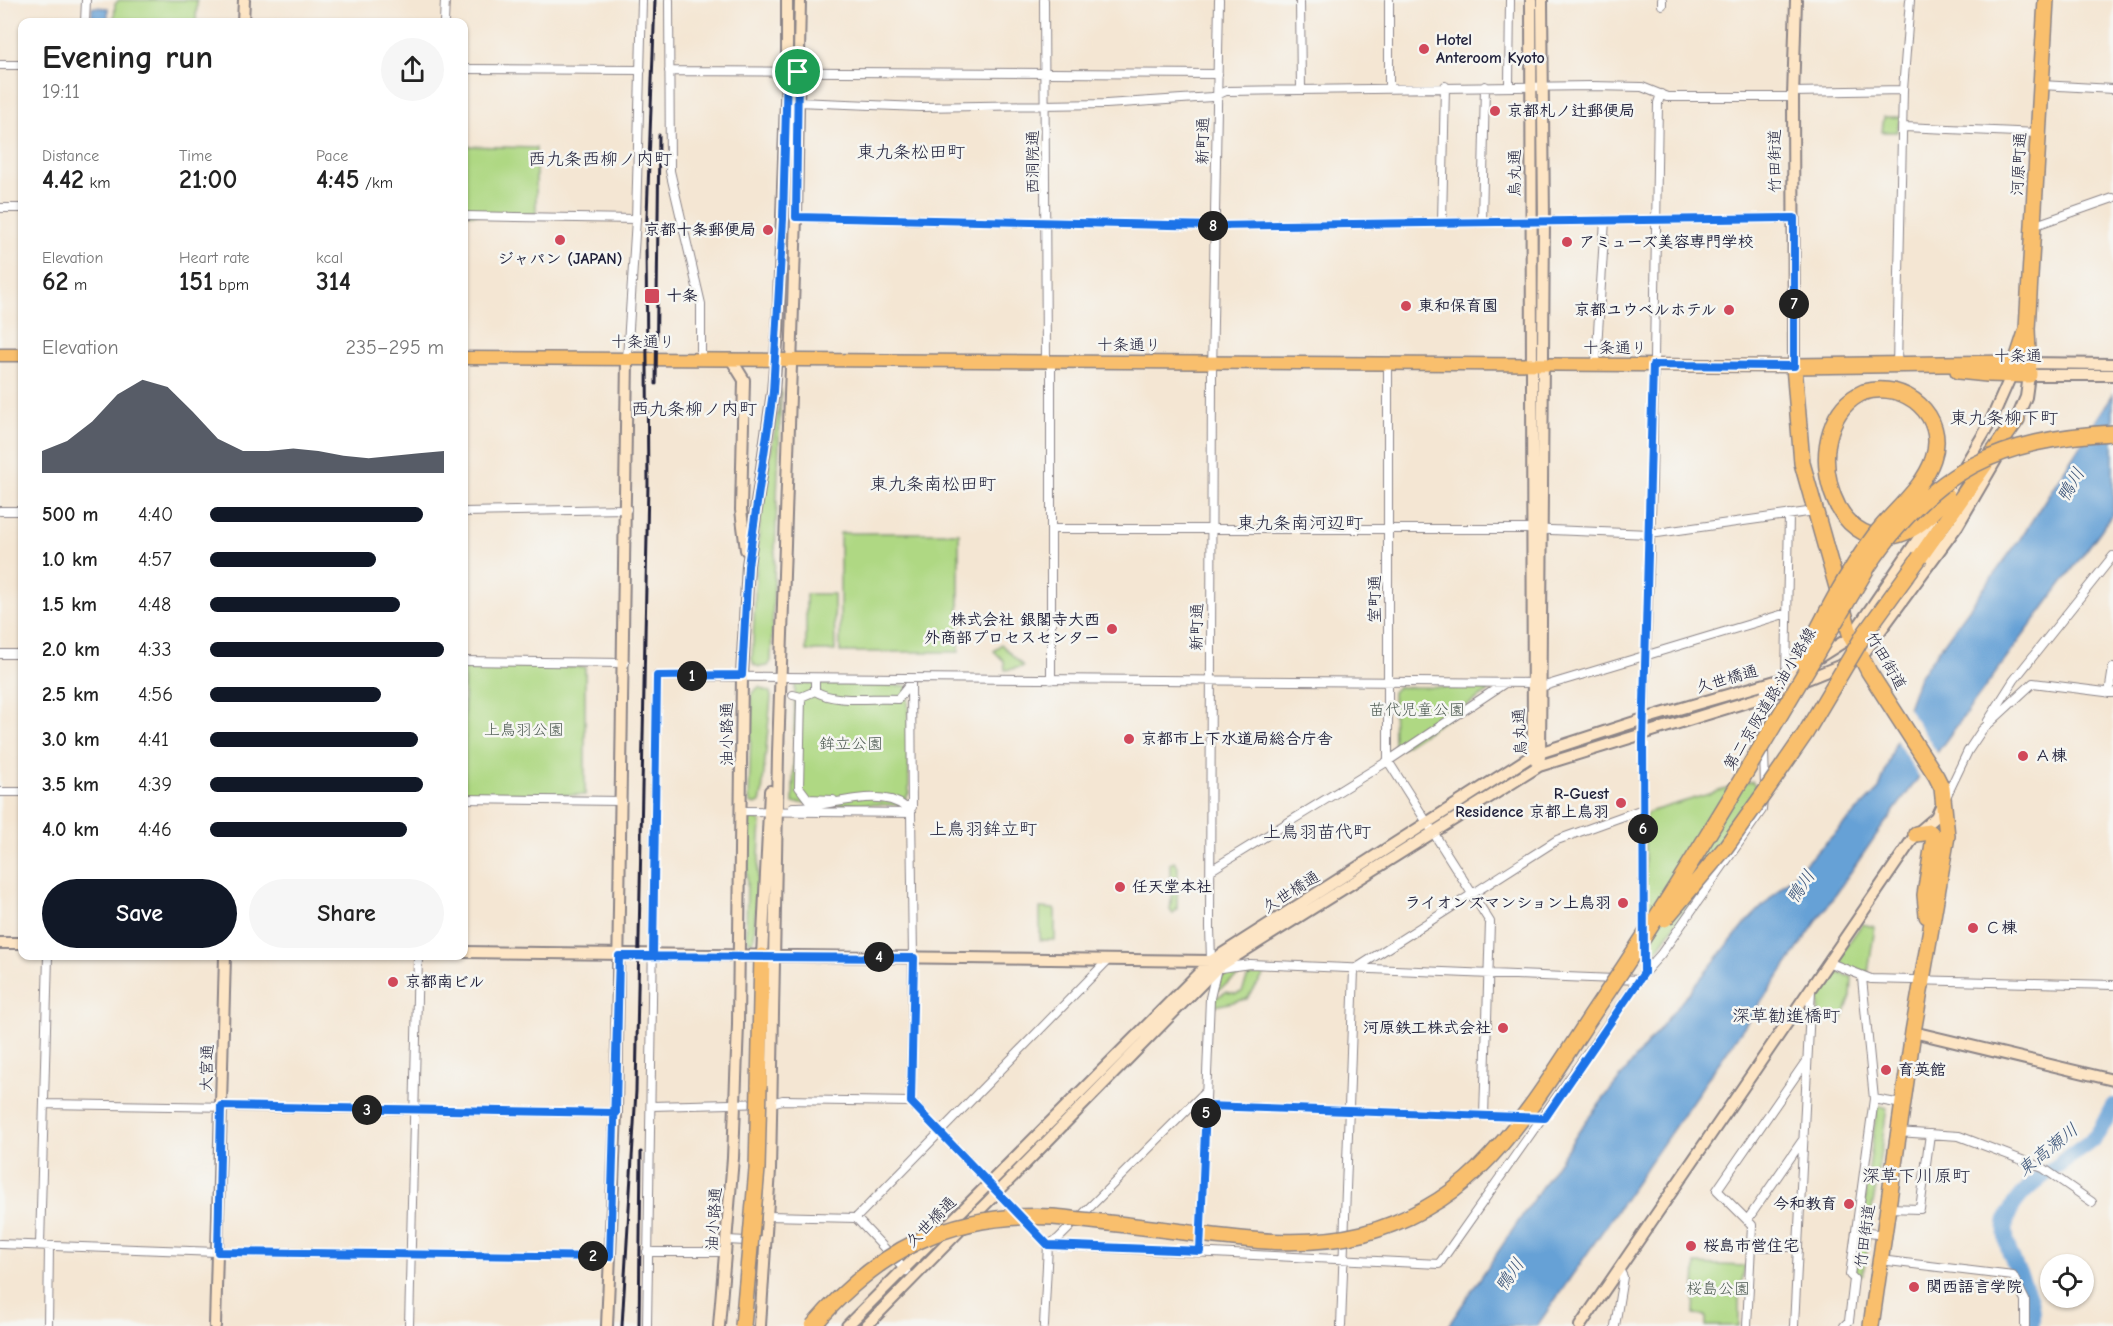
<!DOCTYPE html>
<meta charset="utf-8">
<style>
body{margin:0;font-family:"Comic Neue","Klee One",sans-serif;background:#f6f6f6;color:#222;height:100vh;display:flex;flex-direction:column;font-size:22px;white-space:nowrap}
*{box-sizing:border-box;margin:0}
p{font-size:20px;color:#767676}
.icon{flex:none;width:33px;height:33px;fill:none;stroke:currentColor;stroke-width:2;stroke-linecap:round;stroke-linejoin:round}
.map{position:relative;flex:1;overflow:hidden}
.panel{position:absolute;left:18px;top:18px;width:450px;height:942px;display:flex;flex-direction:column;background:#fff;border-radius:12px;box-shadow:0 2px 4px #0004}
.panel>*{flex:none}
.tools{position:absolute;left:2040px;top:1254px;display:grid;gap:12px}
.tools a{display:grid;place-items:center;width:54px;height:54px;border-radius:50%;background:#fff;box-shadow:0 2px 4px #0004;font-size:30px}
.pin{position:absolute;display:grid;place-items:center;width:51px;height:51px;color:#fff;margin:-26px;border:3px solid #fff;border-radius:50%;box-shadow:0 2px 6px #0007}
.km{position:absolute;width:30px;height:30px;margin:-15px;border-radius:50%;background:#222;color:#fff;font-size:16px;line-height:30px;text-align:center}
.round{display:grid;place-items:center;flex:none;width:63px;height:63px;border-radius:32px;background:#f6f6f6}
.summary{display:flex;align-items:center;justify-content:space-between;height:102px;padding:0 24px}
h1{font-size:33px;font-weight:800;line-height:45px}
.stats{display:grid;grid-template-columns:repeat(3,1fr);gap:9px;height:102px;padding:6px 24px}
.stats div{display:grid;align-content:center}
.stats b{font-size:26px;font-weight:800}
.stats small{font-size:16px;font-weight:400}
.stats p{font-size:16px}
.chart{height:168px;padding:12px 24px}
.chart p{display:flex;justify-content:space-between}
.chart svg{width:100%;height:108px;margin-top:6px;fill:#111827;opacity:.7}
.button{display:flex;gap:12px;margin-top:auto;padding:12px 24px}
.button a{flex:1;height:69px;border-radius:36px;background:#111827;color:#fff;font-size:24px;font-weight:800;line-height:69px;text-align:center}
.button a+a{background:#f6f6f6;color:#222}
ul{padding:0 24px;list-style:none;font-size:20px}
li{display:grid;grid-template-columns:96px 72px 1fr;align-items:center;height:45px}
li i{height:15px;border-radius:8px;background:#111827}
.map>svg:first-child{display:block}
.green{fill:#afd883;stroke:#687d5f;stroke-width:1.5}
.water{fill:#66a1d6;stroke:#446288;stroke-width:1.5}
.pier{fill:#f4e6d3}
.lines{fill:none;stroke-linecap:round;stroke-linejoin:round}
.river{stroke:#66a1d6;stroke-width:16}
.street-casing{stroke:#8b8487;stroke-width:10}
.secondary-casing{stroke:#8b8487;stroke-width:14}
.primary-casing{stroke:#8b8487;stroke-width:15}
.highway-casing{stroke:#8b8487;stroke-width:18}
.street{stroke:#fff;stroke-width:8}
.secondary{stroke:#fde5c5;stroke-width:10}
.primary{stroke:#f9bf6d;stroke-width:12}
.highway{stroke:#f9bf6d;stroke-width:15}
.rail{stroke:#22223b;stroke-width:3}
.highway-bridge-casing{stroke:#8b8487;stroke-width:18;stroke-linecap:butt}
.highway-bridge{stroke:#f9bf6d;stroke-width:15}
.route-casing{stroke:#fff;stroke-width:12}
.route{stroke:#1a73e8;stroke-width:8}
.poi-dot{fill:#d1495b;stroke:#f6f6f2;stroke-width:2}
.labels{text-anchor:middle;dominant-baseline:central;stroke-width:5;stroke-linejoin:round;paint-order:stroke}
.poi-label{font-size:16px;font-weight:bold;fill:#22223b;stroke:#f6f6f2;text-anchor:start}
.street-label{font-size:16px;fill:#22223b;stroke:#f6f6f2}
.park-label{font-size:16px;fill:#4c5951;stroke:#f6f6f2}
.neighbourhood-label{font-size:18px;fill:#22223b;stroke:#f6f6f2}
.water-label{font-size:18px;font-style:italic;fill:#3d5579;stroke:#f6f6f2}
</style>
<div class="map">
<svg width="2113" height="1326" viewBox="0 0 2113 1326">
<rect width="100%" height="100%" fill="#f6f6f2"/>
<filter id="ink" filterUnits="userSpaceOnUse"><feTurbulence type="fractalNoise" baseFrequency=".0167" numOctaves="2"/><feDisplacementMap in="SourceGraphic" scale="12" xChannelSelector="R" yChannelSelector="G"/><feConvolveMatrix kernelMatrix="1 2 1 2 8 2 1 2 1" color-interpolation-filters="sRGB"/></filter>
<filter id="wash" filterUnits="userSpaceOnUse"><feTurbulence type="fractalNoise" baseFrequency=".008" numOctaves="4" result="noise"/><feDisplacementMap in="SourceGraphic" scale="24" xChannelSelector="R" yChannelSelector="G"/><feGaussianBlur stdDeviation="1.35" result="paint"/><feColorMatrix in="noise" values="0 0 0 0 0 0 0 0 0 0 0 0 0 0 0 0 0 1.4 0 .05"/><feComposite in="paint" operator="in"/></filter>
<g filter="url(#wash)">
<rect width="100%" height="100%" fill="#f4e6d3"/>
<path class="green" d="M119,0H197L196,22H112L114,21L115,4Z
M1884,117H1900L1897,132H1882Z
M464,146L536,148V214H464Z
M781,389L771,661L768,666L760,667L754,665L752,659C755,613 755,566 760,521C765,476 776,433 781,389Z
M840,533H959V652H840Z
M806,594H834L835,651H806Z
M1001,644L1023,666L1022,667L1005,670L1004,661L994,651Z
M464,665L585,667V795L464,793Z
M795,683L908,686L909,793L902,805L793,803Z
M759,687L770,692L771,697L762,793L760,803L755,805L750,803L749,797L752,693Z
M1398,687L1485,688L1488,692L1400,749L1394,746L1393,692Z
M1752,781L1761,793L1711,873L1651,959L1647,957L1644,817L1649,812Z
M754,817L761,822L754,939L750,943L746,935L748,822Z
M1174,861L1178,866L1177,909L1173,914L1170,910L1174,878H1170V864Z
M1040,908L1055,909V940H1040Z
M1862,924L1875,927L1868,973L1839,964L1838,958Z
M1231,970H1247L1215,992L1216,983Z
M1829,970L1852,977L1851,997L1842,1020H1819V984Z
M1255,971L1266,972L1247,999L1215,1006V998L1226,992L1236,994L1242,992L1247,979Z
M1877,1105L1887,1108L1877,1178L1868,1177Z
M1867,1186L1876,1187L1869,1228L1862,1227Z
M1859,1235L1869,1236L1863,1274L1860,1275L1855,1274Z
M1696,1264L1745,1266L1739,1297V1326H1706V1316L1694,1314Z"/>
<path class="water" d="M92,7L108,8V22H92Z
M2113,394V514L1877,834L1537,1326H1448L1586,1121L1647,1044L1744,925L1879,789L1919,677L2020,539Z"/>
<path class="pier" d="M1906,705L1938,754L1920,779L1894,737Z"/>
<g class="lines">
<path class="river" d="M2031,1326C2039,1289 2001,1261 2006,1224C2011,1188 2069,1161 2094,1138C2102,1130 2107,1116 2113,1106"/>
</g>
</g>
<g filter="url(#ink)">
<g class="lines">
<g class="street-casing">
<path id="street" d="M669,0L670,171L701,304V359
M1044,0L1046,361
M1300,0L1301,89
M1662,0V5
M85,22L86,0
M444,22L445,0
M0,65H22
M464,69L641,70
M669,71L1218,74
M1509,85L1510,0
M2041,85L2113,89
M1389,87V0
M1793,92L1903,90
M797,102L920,107L1106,104L1212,97L1226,91L1591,86L1642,87L1667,97H1793
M1904,127L2038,133
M0,208H22
M464,216L636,219
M796,217L1215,226L1793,218
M1442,222L1445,86
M1482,222L1485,86
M2033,226L2113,198
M627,359L636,219L642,0
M1051,361V680
M1388,363V761L1490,922L1484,1116
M1596,364L1605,220
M1897,366L1903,90L1910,0
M0,511H22
M464,512L627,509
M1053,529H1526L1650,534L1815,511
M0,654H22
M464,661L625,663
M1786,678L1789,514
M1541,687L1787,613
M2109,693L2113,668
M793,695L801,697L815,691
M801,697L799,787L808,799L833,800
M1988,721L2014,680L2113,556
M1765,734V684
M1764,749L1765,788
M0,792H22
M1946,797L1968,751L1982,730L2033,683L2113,693
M464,799L622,801
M793,807C825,809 878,785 905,807H912L911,683L898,699C874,697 836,704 815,691V682
M741,811L911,813L913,958L911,1102L1048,1245L1044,1326
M1211,870L1388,761L1505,683
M1830,963L1871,979L2113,985
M1221,968L1250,964L1639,980
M1355,969L1557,840L1643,809
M1644,973L1661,954L1762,810L1763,799
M1874,1099L1902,1104
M45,1104L616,1113
M651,1106L771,1103L783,1100L911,1102
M1206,1106L1545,1118
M1897,1132L1959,1136L2043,1168L2092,1202
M1887,1208L1920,1209L1930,1134
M767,1216L856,1218L906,1271
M856,1218L1108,960
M1748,1219L1802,1141
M1856,1231L1883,1235
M727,1240L766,1242
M0,1244L217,1252L610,1257
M1049,1244L1058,1239L1206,1091
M40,1245L48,956
M1048,1245L1439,1264L1644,973L1643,742L1652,485L1658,103L1661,94
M1751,1247H1798
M1200,1251L1210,998L1217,968L1211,961L1210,927L1212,374L1219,0
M647,1252H726
M1880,1260L2013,1276L2025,1300V1326
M48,1326L49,1246
M409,1326L418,956
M647,1326L657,676L1533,683
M1341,1326L1354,970
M1615,1326L1623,1277L1619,1269
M1747,1326L1752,1225L1717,1190L1806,1061
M1794,1326L1811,989
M1844,1326L1849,1321L1854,1279L1850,1275L1874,1099L1862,978"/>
</g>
<g class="secondary-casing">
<path id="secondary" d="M1531,0L1533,755L1536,761
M243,22L244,0
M731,359L744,380L741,510L746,550
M2023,363L2113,364
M1794,366L1793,97L1796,0
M2014,425L2026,397L2029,375H2113
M1943,502L1989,425L2013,371
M1540,757L1544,221L1542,0
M0,943H22
M464,952L1211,961
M762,956L770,791
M1913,1032L2113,1080
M215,1326L225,956
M607,1326L616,1113L627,359
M719,1326L733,1158L738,1025L742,675L748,565L773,392L778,331L787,72V0
M760,1326L770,1170L778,753L796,217L800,0
M847,1326L1211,961L1533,755L1644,719L1786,678L1851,637L1931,520
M866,1326L1217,968L1539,766L1766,696L1861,657L1958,525L2000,453
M1580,1326L1916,834L1936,817L1943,802"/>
</g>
<g class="primary-casing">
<path id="primary" d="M0,355H22
M464,358L1794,366"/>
</g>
<g class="highway-casing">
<path id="highway" d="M1958,371L1987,374L2029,375L2027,329L2046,0
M1864,392C1796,421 1827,565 1906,532C1923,525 1935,509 1947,496
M1920,557L2017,419
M1916,834L1930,832L1934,837L1925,895L1927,916
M759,1086L762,956
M1871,1326L1913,1032L1947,836L1942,788L1936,776L1869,672L1851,637L1802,463L1794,366L2016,363L2027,329"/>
</g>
<use href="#street" class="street"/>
<use href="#secondary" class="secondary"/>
<use href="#primary" class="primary"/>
<use href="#highway" class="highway"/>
<path class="rail" d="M656,384L659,135
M622,1326L636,1091L648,484L646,243L655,0
M639,1326L641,1152"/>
<g class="highway-bridge-casing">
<path id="highway-bridge" d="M1802,662C1823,618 1845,575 1875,535C1893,511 1923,489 1933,459C1948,416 1905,380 1864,392
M1665,919L1725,848L1765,792L1805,734L1865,633L1920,557
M743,1326L757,1169L759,1086
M813,1326C879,1249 950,1212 1053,1217C1094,1221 1135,1226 1176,1231C1237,1239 1300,1249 1362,1234C1404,1223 1447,1200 1478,1169C1525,1123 1560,1063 1596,1009C1694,865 1780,714 1869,565C1933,470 2000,439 2113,433"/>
</g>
<use href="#highway-bridge" class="highway-bridge"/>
</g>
</g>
<g class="lines" filter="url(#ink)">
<g class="route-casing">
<path id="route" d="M798,72H787L783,219L773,392L748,566L742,675L657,676L653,956H619L610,1257L218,1252L221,1106L616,1113L619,956L914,958L911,1102L1048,1245L1200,1251L1206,1106L1545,1118L1644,973L1643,742L1653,365L1794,366V218L1215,226L796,217L798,72"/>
</g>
<use href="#route" class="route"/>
</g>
<g class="poi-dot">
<circle cx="1424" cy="49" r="6"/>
<circle cx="1495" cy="111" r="6"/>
<circle cx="768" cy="230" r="6"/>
<circle cx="560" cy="240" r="6"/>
<circle cx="1567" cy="242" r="6"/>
<rect x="644" y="288" width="16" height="16" rx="3"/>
<circle cx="1406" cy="306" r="6"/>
<circle cx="1729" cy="310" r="6"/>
<circle cx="1112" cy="629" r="6"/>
<circle cx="1129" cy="739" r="6"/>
<circle cx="2023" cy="756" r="6"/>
<circle cx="1621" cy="803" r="6"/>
<circle cx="1120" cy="887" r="6"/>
<circle cx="1623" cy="903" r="6"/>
<circle cx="1973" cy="928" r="6"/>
<circle cx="393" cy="982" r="6"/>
<circle cx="1503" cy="1028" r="6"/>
<circle cx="1886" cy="1070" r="6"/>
<circle cx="1849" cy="1204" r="6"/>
<circle cx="1691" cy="1246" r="6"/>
<circle cx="1914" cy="1287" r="6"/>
</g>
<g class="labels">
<g class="poi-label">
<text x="1436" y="40">Hotel<tspan x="1436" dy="18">Anteroom Kyoto</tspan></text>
<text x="1507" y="111">京都札ノ辻郵便局</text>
<text x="756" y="230" text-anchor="end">京都十条郵便局</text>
<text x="1579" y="242">アミューズ美容専門学校</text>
<text x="560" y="259" text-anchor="middle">ジャパン (JAPAN)</text>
<text x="666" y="296">十条</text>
<text x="1418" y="306">東和保育園</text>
<text x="1717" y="310" text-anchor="end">京都ユウベルホテル</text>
<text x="1100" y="620" text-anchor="end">株式会社 銀閣寺大西<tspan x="1100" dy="18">外商部プロセスセンター</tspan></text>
<text x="1141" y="739">京都市上下水道局総合庁舎</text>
<text x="2035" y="756">Ａ棟</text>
<text x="1609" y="794" text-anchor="end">R-Guest<tspan x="1609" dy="18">Residence 京都上鳥羽</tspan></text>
<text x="1132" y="887">任天堂本社</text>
<text x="1611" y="903" text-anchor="end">ライオンズマンション上鳥羽</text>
<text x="1985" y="928">Ｃ棟</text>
<text x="405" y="982">京都南ビル</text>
<text x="1491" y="1028" text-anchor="end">河原鉄工株式会社</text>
<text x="1898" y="1070">育英館</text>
<text x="1837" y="1204" text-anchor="end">今和教育</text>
<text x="1703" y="1246">桜島市営住宅</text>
<text x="1926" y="1287">関西語言学院</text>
</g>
<g class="street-label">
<text transform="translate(1203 141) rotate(-89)">新町通</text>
<text transform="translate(1775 161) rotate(-90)">竹田街道</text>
<text transform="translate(1033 162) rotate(-90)">西洞院通</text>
<text transform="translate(2019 164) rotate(-87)">河原町通</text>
<text transform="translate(1515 173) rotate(-90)">烏丸通</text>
<text x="643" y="342">十条通り</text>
<text x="1129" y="345">十条通り</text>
<text x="1615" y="348">十条通り</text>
<text x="2018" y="356">十条通</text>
<text transform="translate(1375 599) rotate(-90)">室町通</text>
<text transform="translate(1197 627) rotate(-89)">新町通</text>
<text transform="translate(1886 661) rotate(60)">竹田街道</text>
<text transform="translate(1727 679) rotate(-16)">久世橋通</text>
<text transform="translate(1770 699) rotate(-59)">第二京阪道路;油小路線</text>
<text transform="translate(1520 732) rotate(-93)">烏丸通</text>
<text transform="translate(727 734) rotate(-90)">油小路通</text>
<text transform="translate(1291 892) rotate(-32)">久世橋通</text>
<text transform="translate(207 1068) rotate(-88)">大宮通</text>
<text transform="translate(714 1219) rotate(-86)">油小路通</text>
<text transform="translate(931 1222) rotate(-45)">久世橋通</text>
<text transform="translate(1865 1236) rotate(-82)">竹田街道</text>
</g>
<g class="park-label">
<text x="1417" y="710">苗代児童公園</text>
<text x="524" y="730">上鳥羽公園</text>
<text x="851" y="744">鉾立公園</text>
<text x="1718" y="1289">桜島公園</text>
</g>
<g class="neighbourhood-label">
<text x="911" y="152">東九条松田町</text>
<text x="600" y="159">西九条西柳ノ内町</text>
<text x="694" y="409">西九条柳ノ内町</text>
<text x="2004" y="418">東九条柳下町</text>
<text x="933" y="484">東九条南松田町</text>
<text x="1300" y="523">東九条南河辺町</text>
<text x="983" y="829">上鳥羽鉾立町</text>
<text x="1317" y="832">上鳥羽苗代町</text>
<text x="1786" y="1016">深草勧進橋町</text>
<text x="1916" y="1176">深草下川原町</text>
</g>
<g class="water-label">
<text transform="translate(2071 485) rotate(-59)">鴨川</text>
<text transform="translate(1801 887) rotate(-56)">鴨川</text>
<text transform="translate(2048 1150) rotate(-39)">東高瀬川</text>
<text transform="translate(1510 1275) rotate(-55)">鴨川</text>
</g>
</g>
</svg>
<div class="tools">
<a><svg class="icon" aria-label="locate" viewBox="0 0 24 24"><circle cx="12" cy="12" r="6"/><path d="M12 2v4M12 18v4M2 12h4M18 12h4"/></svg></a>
</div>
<div class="pin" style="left:798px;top:72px;background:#1e9e55"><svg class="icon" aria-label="arrive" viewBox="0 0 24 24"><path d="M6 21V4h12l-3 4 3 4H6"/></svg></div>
<b class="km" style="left:692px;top:676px">1</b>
<b class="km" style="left:593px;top:1256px">2</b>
<b class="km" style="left:367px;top:1110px">3</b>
<b class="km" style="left:879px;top:957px">4</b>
<b class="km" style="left:1206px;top:1113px">5</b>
<b class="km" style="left:1643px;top:829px">6</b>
<b class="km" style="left:1794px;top:304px">7</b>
<b class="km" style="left:1213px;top:226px">8</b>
<section class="panel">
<div class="summary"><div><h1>Evening run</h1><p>19:11</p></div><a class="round"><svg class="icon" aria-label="share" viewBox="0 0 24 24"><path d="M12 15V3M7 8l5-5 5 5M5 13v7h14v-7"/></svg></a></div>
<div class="stats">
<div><p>Distance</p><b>4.42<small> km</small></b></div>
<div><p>Time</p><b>21:00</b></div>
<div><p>Pace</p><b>4:45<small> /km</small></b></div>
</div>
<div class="stats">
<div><p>Elevation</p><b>62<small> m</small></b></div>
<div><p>Heart rate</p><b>151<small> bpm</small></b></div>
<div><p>kcal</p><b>314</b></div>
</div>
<div class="chart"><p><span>Elevation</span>235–295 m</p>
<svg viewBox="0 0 160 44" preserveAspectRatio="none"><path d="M0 44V35L10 31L20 23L30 12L40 6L50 9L60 19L70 30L80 35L90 35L100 34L110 35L120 37L130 38L140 37L150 36L160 35V44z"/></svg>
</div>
<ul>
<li><b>500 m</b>4:40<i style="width:91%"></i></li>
<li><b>1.0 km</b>4:57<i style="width:71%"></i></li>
<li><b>1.5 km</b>4:48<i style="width:81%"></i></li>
<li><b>2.0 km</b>4:33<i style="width:100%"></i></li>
<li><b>2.5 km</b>4:56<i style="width:73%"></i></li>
<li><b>3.0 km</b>4:41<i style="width:89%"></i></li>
<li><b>3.5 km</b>4:39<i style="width:91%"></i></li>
<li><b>4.0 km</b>4:46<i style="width:84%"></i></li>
</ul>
<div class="button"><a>Save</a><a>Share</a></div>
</section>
</div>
